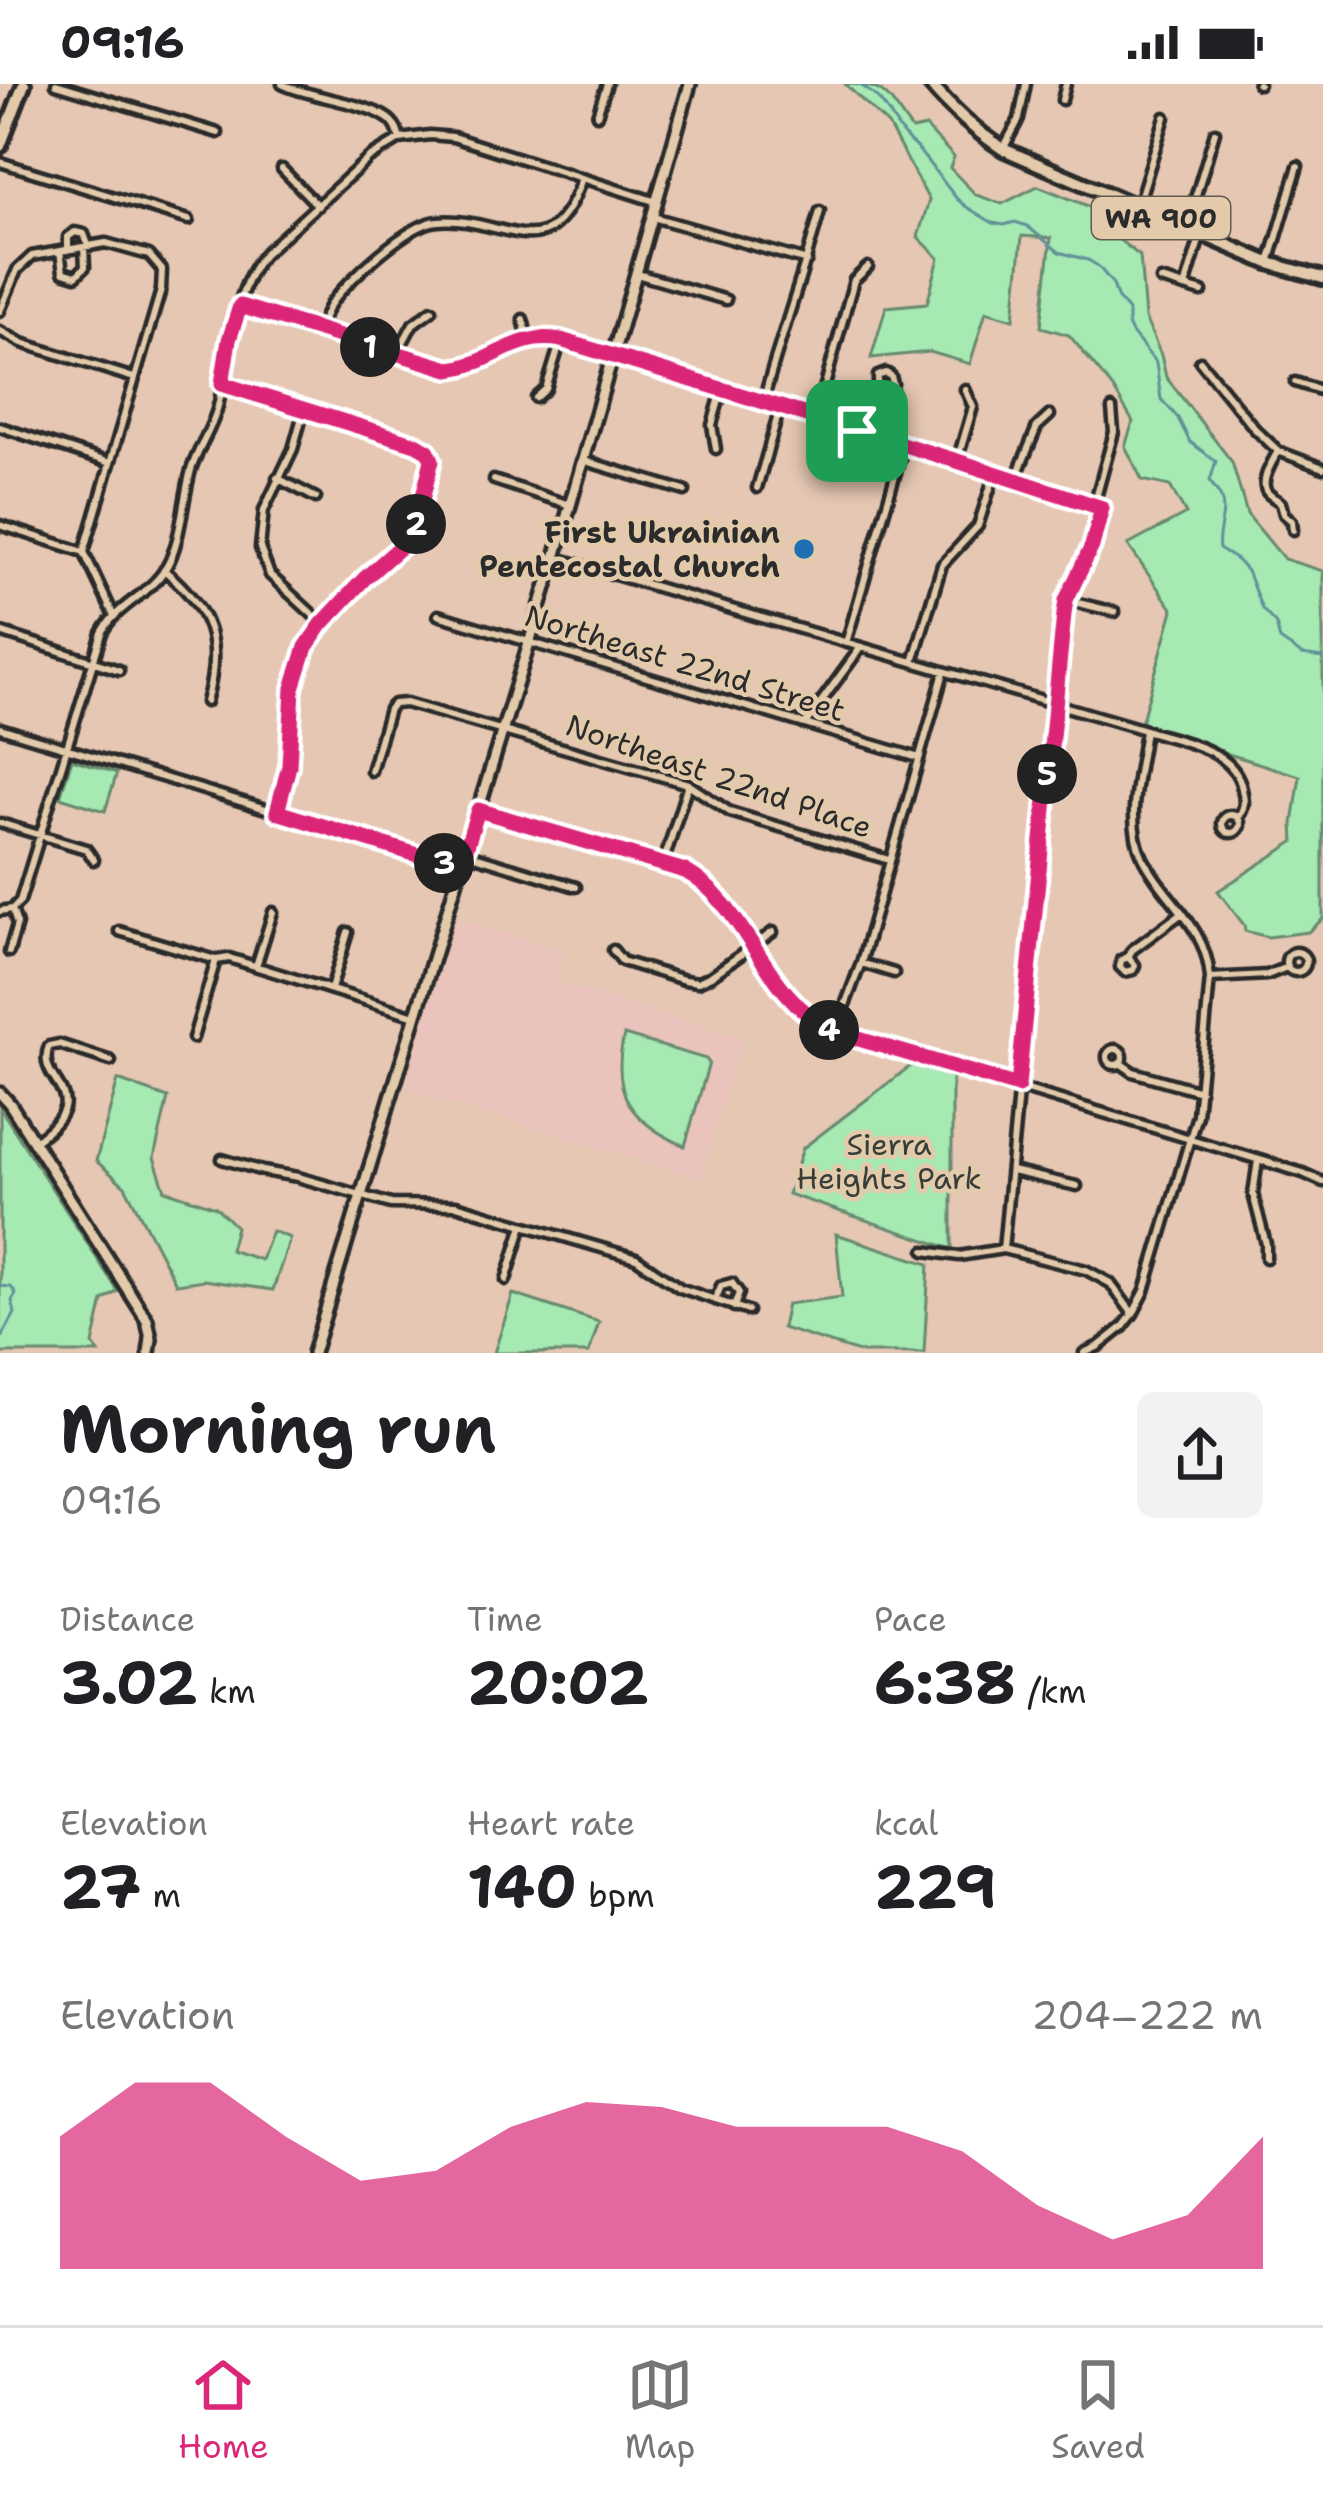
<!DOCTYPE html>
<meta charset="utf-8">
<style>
body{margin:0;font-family:"Shantell Sans",sans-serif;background:#f2f2f2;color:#202124;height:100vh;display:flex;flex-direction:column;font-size:45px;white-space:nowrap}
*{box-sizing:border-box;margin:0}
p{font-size:39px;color:#757577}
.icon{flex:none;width:66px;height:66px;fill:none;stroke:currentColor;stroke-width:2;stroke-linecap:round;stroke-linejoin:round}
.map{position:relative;height:1269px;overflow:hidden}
.side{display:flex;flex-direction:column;background:#fff;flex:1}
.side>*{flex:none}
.pin{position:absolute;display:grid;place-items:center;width:102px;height:102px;color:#fff;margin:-51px;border-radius:24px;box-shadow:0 6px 18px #0006}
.km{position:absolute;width:60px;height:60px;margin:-30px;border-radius:50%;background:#222;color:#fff;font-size:33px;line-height:60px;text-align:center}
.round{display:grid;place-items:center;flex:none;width:126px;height:126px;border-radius:18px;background:#f2f2f2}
.overview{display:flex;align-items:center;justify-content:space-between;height:204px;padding:0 60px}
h1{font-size:66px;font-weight:700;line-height:90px}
.figures{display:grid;grid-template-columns:repeat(3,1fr);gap:18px;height:204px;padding:12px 60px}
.figures div{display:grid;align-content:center}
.figures b{font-size:60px;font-weight:700}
.figures small{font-size:33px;font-weight:400}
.figures p{font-size:33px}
.chart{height:336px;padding:24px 60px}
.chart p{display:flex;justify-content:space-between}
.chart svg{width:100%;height:216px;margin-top:12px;fill:#db2777;opacity:.7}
.status{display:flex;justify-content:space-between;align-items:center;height:84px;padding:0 60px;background:#fff;direction:ltr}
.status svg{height:33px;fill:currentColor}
.tabs{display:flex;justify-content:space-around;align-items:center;height:168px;border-top:3px solid #e0e0e0;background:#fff;font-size:33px;color:#757577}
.tabs a{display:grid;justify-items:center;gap:6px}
.tabs .selected{color:#db2777}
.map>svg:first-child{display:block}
.built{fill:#e9c3bc}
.green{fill:#a6e9b3;stroke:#688a6f;stroke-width:3}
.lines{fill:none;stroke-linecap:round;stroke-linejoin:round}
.stream{stroke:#629298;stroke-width:3}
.street-casing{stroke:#2b2b2b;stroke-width:15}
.secondary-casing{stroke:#2b2b2b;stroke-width:18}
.primary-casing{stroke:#2b2b2b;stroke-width:20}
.street{stroke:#e2caab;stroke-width:6}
.secondary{stroke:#e2caab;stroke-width:9}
.primary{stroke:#e2caab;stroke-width:10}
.route-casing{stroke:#fff;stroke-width:24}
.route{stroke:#db2777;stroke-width:15}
.poi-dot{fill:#1f6fb2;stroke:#e2caab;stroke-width:4.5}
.labels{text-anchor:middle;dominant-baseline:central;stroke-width:9;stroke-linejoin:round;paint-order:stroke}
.shield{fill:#e2caab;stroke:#625b51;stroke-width:3}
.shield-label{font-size:27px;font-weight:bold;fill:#2b2b2b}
.poi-label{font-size:30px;font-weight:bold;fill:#2b2b2b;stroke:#e2caab;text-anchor:end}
.street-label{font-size:30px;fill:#2b2b2b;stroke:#e2caab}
.park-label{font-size:30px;fill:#373e39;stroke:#e2caab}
</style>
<div class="status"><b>09:16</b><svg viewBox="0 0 49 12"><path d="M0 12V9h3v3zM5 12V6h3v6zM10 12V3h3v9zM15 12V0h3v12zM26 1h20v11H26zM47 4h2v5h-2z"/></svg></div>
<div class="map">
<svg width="1323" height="1269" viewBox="0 0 1323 1269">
<rect width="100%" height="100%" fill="#e5c7b3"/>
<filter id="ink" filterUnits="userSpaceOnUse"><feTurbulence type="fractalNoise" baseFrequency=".00833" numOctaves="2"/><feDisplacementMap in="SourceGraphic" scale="24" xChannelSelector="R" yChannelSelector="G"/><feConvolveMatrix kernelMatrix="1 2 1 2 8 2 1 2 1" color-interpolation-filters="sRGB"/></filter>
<g filter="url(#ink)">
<path class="built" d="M454,834L564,867L556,898L742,954L700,1094L404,1005Z"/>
<path class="green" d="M845,0C888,0 888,14 912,46L926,43L954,73L950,84L976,111L1002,120L1038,102L1118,134L1114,152L1140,172L1145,234L1161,271L1166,293L1232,378L1247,430L1284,475L1323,487V835L1308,848L1268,853L1245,847L1244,841L1218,807L1294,758L1293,740L1300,692L1140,643L1173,526L1128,461L1186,430L1170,402L1142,396L1125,362L1133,338L1113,304L1069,251L1041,243L1051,154L1022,152L1014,235L986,227L970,280L930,268L871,274L886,223L927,219L939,174L918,153L929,116L888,41Z
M72,675L117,689L105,727L60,713Z
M624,951L706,975L709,979L685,1062C632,1039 610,1011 624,951Z
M912,981L952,993V1165L788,1110L803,1064Z
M118,996L168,1014L154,1074L165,1106L216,1123L236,1143L230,1166L261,1176L272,1147L290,1154L273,1206L204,1196L176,1200L125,1102L96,1077Z
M0,1024L118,1207L103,1217L93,1260L99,1269H0Z
M836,1150L929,1180L924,1269H862L782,1244L787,1220L842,1213Z
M513,1210L599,1238L589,1269H494Z"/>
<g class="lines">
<path class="stream" d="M858,0C892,18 891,45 917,64L957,115L965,122L993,139L1004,141L1015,138L1027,142L1059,168L1088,176L1098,182L1113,200L1117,213L1128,227V241L1132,249L1156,279L1161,315L1178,334L1190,358L1216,377L1210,397C1213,403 1219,408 1221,414C1227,431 1216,449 1219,465L1237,476L1247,487L1262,525L1276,540L1280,556L1302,571L1323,574
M0,1202L11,1203L16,1210L12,1217L15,1229L0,1257"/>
<g class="street-casing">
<path id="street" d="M56,0L218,49
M282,0C309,14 374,19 392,38C397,43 398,48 400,55L430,51L453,53L657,118
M1258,0H1259
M1062,16L1066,0
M597,31L607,0
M1003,65L1019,35L1026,0
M0,78L189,136
M282,85L318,122
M1138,121L1165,33
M653,133L807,177
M1186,144L1215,48
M68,165V153L75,148L84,150L88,161
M60,167L63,188L76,192L85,183L84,163
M1269,179L1298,82
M637,190L726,216
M1161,196L1202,208
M1185,203L1201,150
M240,222L449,285C493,282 514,247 561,256L957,377L1103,424L1087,476L1066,516L1064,530L1003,1165
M0,227L17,186L32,172L106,159L149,171L162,186L161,206L84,468
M523,235L528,255
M0,247L22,259L134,294
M319,247C322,238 325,229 330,221C346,197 409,139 438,137C505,131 549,192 582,94
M396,271L413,240L432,226
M1200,277L1255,345L1278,367L1323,384
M1295,298L1323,307
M222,300L416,360L428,367L432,376L416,440L408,456L365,493L323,540L306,563L293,604L289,682L277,728
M536,314L546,305L561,256
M763,318C780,254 803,191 820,127
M304,326L293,365L264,426L260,464L270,491L323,540
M816,334L854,196L868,183
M0,343L110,379
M857,347L868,314L878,303V292L886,289L891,292L893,300L885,306L878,303
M716,365L712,341L722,306
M1278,367C1273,377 1259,397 1267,408C1271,413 1277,415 1281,419L1284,430L1292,437L1293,446
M585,377L685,407
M957,377L973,323L965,305
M277,394L316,414
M494,396L570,421
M1015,396L1037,343L1050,331
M757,404L780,324
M1094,421L1114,348L1112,325
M0,441L84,468
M84,468L113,530
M557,474L1145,646C1178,657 1235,664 1242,705C1245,717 1245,723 1238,734
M164,486C211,525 223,559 206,618
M1066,516L1115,528
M438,531L919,674
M0,548L119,586
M846,559L904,361
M913,578L942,481L978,442L995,389
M805,640L861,563
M0,644L460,784
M371,687L389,625L394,620L406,619L688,700L730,728L889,776
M478,726L663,780L700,795L719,815L786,911L807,933L835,948L1303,1089L1323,1098
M1222 740a9 9 0 1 1 18 0a9 9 0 1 1-18 0Z
M0,739L86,765L94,776
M465,769L576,803
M663,780L688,700
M0,827L12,825
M119,847L216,876L229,874L415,932
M613,866L622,877L684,896L698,898L711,892L773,848
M9,868L17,840L12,825L20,817L102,549C118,518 155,510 170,476C182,448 183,416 191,386C198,363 214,343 219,318C229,273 233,205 264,170L369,74L400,55
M1286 878a10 10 0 1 1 20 0a10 10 0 1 1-20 0Z
M1128,873L1135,881L1133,886L1125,888L1120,883L1121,876L1128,873L1132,866L1182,829
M861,879L894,889
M256,882L273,828
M1210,894L1267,891L1287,883
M331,905L348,848
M835,948L861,879L944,588
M193,954L216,876
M1107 973a8 8 0 1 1 16 0a8 8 0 1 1-16 0Z
M1120,979L1133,988L1200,1007
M33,1058C103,1009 33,1000 49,962L59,960L111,977
M222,1075L263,1087L298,1093L391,1120L456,1121L523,1141L636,1174L680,1204L748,1227
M1258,1076L1253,1110L1266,1160V1174
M1012,1087L1077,1102
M925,1167L959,1172L1003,1165L1086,1186L1110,1199L1133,1230
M506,1196L523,1141
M715,1216L721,1202L732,1199L739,1209L734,1223
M1084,1269L1099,1262L1123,1243L1133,1230L1145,1207L1197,1031L1210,894C1206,840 1166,819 1143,774C1124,736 1140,686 1145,646"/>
</g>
<g class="secondary-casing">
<path id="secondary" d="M0,1009L10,1020L147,1236L151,1255L149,1269
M313,1269L555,474L690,0"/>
</g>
<g class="primary-casing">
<path id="primary" d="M930,0C952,26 974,46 1003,65L1269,179L1323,194
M0,62L24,0"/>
</g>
<use href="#street" class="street"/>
<use href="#secondary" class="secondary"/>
<use href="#primary" class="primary"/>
</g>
</g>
<g class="lines" filter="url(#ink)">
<g class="route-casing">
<path id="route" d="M240,222L449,285C493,281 514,247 561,256L957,377L1102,424L1092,462L1066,516L1064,530L1018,1002L835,948C762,913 749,822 685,787L478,726L460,784L277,728L289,682L293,604L306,563L322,540L365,494L408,456L416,440L432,376L428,367L416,360L222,300L229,256Z"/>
</g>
<use href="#route" class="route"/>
</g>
<circle class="poi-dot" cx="804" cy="465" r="12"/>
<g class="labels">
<rect class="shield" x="1092" y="113" width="138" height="42" rx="9"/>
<g class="shield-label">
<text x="1161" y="134">WA 900</text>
</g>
<g class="poi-label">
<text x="780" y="448">First Ukrainian<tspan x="780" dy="34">Pentecostal Church</tspan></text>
</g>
<g class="street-label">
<text transform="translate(685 579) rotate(17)">Northeast 22nd Street</text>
<text transform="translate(719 692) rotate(19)">Northeast 22nd Place</text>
</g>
<g class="park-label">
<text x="889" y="1060">Sierra<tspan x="889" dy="34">Heights Park</tspan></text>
</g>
</g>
</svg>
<div class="pin" style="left:857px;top:347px;background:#1e9e55"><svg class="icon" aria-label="arrive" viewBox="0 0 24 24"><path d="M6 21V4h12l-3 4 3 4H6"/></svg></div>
<b class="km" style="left:370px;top:263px">1</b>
<b class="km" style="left:416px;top:440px">2</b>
<b class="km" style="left:444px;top:779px">3</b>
<b class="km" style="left:829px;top:946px">4</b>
<b class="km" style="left:1047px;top:690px">5</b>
</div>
<section class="side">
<div class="overview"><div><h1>Morning run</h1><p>09:16</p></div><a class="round"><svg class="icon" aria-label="share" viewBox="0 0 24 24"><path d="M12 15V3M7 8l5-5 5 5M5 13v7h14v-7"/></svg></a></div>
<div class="figures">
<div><p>Distance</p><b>3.02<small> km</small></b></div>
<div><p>Time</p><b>20:02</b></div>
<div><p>Pace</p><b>6:38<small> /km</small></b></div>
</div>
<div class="figures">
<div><p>Elevation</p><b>27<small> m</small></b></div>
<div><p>Heart rate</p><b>140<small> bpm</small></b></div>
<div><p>kcal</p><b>229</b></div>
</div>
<div class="chart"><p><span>Elevation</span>204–222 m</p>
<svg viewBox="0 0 160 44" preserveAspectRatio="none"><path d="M0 44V17L10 6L20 6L30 17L40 26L50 24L60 15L70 10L80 11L90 15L100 15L110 15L120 20L130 31L140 38L150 33L160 17V44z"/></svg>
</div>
</section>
<nav class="tabs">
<a class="selected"><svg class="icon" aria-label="home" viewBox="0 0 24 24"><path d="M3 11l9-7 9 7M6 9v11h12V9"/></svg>Home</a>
<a><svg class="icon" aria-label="map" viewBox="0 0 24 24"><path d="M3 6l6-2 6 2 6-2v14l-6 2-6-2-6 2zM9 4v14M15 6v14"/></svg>Map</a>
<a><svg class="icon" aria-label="saved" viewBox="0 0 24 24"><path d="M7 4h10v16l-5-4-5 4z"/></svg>Saved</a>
</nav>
